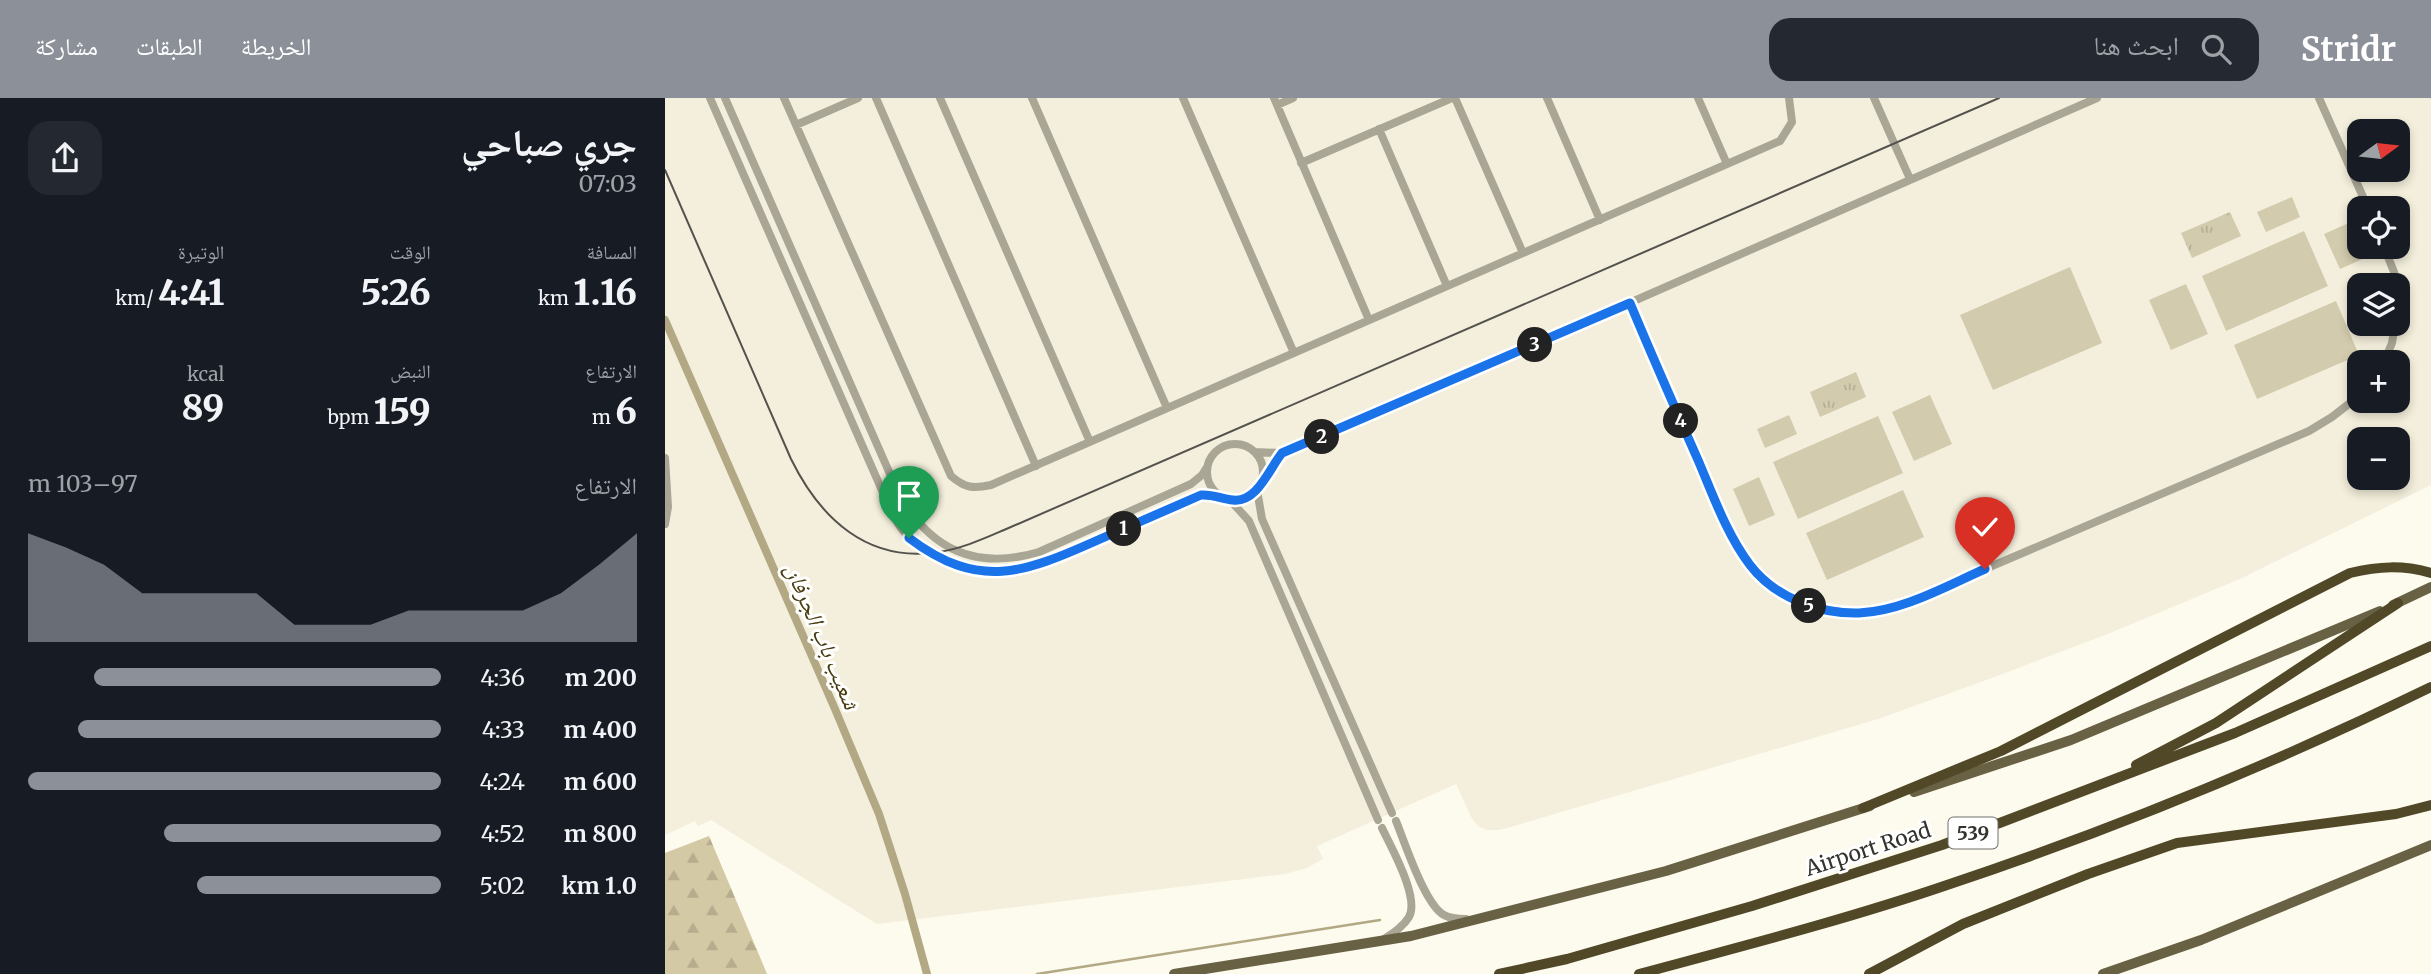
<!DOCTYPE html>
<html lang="ar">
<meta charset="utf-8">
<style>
body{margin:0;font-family:Merriweather,"Noto Naskh Arabic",serif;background:#242831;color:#f1f3f6;direction:rtl;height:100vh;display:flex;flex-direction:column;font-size:26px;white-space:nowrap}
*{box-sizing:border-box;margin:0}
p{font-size:23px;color:#9ea1a6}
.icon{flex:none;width:38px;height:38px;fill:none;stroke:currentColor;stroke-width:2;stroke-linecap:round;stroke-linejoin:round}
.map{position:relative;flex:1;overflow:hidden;direction:ltr}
.side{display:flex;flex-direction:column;background:#171b24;width:665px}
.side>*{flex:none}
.needle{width:46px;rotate:75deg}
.tools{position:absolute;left:1682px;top:21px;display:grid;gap:14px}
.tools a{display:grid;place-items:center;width:63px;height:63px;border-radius:14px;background:#171b24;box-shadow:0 4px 10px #0003;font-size:35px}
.pin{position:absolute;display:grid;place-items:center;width:60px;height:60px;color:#fff;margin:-72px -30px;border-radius:50% 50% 50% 0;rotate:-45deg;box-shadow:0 0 7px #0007}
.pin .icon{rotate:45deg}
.km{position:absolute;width:35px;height:35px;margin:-18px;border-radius:50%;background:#222;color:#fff;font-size:19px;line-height:35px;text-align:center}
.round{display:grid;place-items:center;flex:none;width:74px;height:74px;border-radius:21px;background:#242831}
.overview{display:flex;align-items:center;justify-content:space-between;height:119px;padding:0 28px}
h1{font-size:38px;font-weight:800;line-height:52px}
.figures{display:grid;grid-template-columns:repeat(3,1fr);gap:10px;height:119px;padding:7px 28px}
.figures div{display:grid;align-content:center}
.figures b{font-size:35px;font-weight:800}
.figures small{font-size:19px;font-weight:400}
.figures p{font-size:19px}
.chart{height:196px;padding:14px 28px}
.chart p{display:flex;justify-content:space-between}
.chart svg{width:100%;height:126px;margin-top:7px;fill:#8c9099;opacity:.7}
ul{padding:0 28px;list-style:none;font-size:23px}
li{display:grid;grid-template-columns:112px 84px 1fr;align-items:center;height:52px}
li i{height:18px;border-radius:9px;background:#8c9099}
header{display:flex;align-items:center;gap:42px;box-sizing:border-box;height:98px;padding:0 35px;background:#8c9099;color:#fff}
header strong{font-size:33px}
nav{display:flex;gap:38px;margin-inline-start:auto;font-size:24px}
.search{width:490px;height:63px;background:#242831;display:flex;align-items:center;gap:18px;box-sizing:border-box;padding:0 24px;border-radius:21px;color:#9ea1a6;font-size:26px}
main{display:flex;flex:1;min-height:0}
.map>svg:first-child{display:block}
.built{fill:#f4efdc;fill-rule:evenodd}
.grass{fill:url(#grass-tufts)}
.forest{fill:url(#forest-firs)}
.park{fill:#d3cbae}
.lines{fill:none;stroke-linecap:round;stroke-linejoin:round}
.stream{stroke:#b2a884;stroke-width:2.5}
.canal{stroke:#b2a884;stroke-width:8}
.minor{stroke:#aaa696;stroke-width:8}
.major{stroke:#686144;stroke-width:10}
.highway{stroke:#514827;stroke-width:10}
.tram{stroke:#53524c;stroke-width:2}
.route-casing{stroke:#fff;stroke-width:14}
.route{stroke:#1a73e8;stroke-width:9}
.labels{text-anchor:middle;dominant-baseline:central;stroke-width:6;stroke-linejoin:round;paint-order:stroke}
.shield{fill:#fff;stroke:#71706d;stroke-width:2}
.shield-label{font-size:19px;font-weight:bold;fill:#34332e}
.street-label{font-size:21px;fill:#34332e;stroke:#fff}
.water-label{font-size:23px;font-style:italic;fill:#483d0e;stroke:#fff}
</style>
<header>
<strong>Stridr</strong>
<div class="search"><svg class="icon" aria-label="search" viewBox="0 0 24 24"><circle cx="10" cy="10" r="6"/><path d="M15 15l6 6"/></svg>ابحث هنا</div>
<nav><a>الخريطة</a><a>الطبقات</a><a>مشاركة</a></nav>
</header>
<main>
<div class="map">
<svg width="1766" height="876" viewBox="0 0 1766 876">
<defs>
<pattern id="grass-tufts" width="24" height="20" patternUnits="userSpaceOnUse" patternTransform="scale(1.75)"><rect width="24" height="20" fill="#d3cbae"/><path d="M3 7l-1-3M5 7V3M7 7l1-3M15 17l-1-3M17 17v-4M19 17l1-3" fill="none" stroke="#b6af96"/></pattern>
<pattern id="forest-firs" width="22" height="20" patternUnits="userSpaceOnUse" patternTransform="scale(1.75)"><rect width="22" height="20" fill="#d3c9a4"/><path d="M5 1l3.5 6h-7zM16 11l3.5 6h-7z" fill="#b6ad8e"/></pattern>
</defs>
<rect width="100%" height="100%" fill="#fdfaee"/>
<path class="built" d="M0,0H1766V387L1577,480L1445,535L1327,580L1213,621L849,728L834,732H822L813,728L807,721L791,686L652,748L658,761L642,770L620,776L212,826L46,722L33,728L30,723L0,737ZM1694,33H1732V72H1694ZM1694,110H1732V149H1694ZM1694,187H1732V226H1694ZM1694,264H1732V303H1694ZM1694,341H1732V380H1694Z"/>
<path class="grass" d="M1565,114L1576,138L1527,160L1516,135Z
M1191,274L1201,299L1155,319L1145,294Z"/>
<path class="forest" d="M44,738L102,876H0V755Z"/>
<path class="park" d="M1627,99L1635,119L1601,134L1592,114Z
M1686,124L1694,142V149H1697L1702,159L1675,171L1659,136Z
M1639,133L1663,188L1561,233L1537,178Z
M1405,169L1437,245L1328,292L1295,217Z
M1521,186L1543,236L1506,252L1484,202Z
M1671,203L1694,257L1592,301L1569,247Z
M1265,297L1287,346L1249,363L1227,314Z
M1124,317L1132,336L1100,350L1092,331Z
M1213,318L1238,375L1133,421L1108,364Z
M1094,379L1110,417L1084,428L1068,391Z
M1238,392L1259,439L1162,482L1141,435Z"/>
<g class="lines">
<path class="stream" d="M372,876L715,822"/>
<path class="canal" d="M0,222L170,611L214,716L240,796L262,876"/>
<path class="minor" d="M45,0L219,397C226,412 232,428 244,439C280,477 334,478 380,465L536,397L556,399
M60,0L232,392C263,451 309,473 374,454L526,386L537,377L542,369
M119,0L286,378C300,390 308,391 326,387L1115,43L1127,24L1124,0
M211,0L371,368
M275,0L425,344
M367,0L502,310
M518,0L629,255
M609,0L704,222
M790,0L858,155
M882,0L935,122
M1033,0L1062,66
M1209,0L1245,81
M1654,0L1703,110
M612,7L628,0
M131,27L193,0
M714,31L782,188
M636,65L787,0
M1719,149L1729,174L1731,187
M1732,196V201
M965,205C986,254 1007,303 1028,352C1045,391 1060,433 1085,467C1092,477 1104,484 1113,491C1155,520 1199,517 1245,503L1644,333L1667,319L1694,298
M1719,264L1727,245L1730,226
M542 374a28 28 0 1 1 56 0a28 28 0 1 1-56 0Z
M590,354L616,355L688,326L1432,0
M0,360L3,409L0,426
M598,381L616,355
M592,392L597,421L727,715
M565,402L584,423L713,722
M731,723C740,745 760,807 779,817C786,821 793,821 801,821
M717,730C726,749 755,800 744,819C738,829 728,835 719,841"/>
<path class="major" d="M1728,507L1766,489
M1249,694L1406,642L1715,513
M509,876L746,838L1001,773L1205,708
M1438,876L1536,842L1766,747"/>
<path class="highway" d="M1471,667L1551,625L1733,505
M1198,710L1336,653L1685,475C1714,468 1738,467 1766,475
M834,876L902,861L1087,808L1277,747L1570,635L1766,548
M974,876C1078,848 1183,821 1285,786C1449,731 1611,665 1766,589
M1204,876L1298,826L1423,776L1512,745L1731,716L1766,707"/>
<path class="tram" d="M0,72L126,361C155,420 202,465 273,454C296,451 318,441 339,432L1334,0"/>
</g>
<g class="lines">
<g class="route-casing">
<path id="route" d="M244,440C314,493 359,475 433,442C467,427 501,412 536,397C548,396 556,401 568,402C592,405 604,371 617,355L965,205C987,258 1010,310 1033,362C1048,397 1062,437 1085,467C1110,500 1155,516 1194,515C1238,513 1281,488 1320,471"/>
</g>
<use href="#route" class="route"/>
</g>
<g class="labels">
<rect class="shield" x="1283.5" y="719.5" width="49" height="31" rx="5"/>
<g class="shield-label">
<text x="1308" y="735">539</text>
</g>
<g class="street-label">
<text transform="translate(1203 751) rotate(-18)">Airport Road</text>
</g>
<g class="water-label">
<text transform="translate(158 538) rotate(67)">شعيب باب الجرفان</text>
</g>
</g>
</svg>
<div class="tools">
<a><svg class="needle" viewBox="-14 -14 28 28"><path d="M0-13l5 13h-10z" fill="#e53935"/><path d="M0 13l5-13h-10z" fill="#9ea1a6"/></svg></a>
<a><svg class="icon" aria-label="locate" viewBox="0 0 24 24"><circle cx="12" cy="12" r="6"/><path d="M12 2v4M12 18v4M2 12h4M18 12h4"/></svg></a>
<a><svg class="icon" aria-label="layers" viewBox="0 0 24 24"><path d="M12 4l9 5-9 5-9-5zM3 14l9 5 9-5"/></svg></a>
<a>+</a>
<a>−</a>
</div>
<div class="pin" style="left:244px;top:440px;background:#1e9e55"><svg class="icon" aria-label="arrive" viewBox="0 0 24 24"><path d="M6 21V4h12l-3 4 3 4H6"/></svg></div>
<div class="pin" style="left:1320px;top:471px;background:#d93025"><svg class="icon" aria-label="check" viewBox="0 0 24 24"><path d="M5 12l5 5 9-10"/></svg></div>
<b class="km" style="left:459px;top:431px">1</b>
<b class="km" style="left:657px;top:339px">2</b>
<b class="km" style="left:870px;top:247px">3</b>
<b class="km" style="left:1016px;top:323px">4</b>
<b class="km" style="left:1144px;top:508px">5</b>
</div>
<section class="side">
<div class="overview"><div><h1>جري صباحي</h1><p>07:03</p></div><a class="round"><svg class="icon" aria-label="share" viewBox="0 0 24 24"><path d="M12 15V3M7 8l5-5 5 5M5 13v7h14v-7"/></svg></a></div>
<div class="figures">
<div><p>المسافة</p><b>1.16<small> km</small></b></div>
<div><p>الوقت</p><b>5:26</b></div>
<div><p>الوتيرة</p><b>4:41<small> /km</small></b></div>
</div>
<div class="figures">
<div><p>الارتفاع</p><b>6<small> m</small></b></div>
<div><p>النبض</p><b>159<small> bpm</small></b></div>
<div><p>kcal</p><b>89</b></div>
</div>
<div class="chart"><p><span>الارتفاع</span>97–103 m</p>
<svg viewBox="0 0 160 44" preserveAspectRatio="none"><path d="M0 44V6L10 11L20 17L30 27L40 27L50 27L60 27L70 38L80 38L90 38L100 33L110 33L120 33L130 33L140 27L150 17L160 6V44z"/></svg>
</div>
<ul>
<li><b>200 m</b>4:36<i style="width:84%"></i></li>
<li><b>400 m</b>4:33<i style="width:88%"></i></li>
<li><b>600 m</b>4:24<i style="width:100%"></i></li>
<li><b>800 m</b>4:52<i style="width:67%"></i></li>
<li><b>1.0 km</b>5:02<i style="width:59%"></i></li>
</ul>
</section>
</main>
